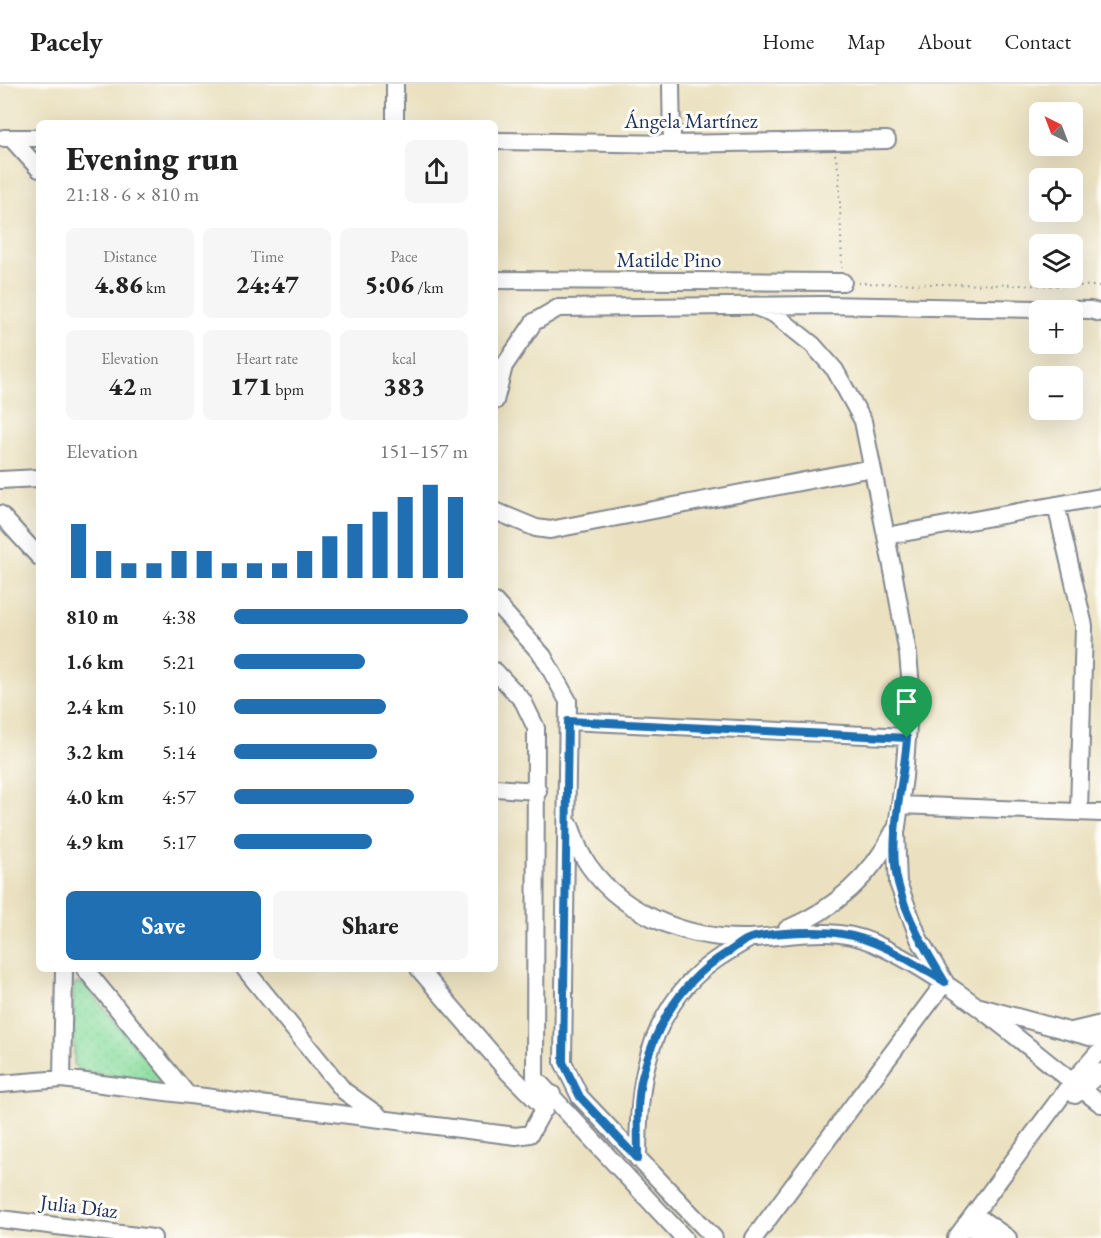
<!DOCTYPE html>
<meta charset="utf-8">
<style>
body{margin:0;font-family:"EB Garamond",serif;background:#f6f6f6;color:#222;height:100vh;display:flex;flex-direction:column;font-size:22px;white-space:nowrap}
*{box-sizing:border-box;margin:0}
p{font-size:20px;color:#767676}
.icon{flex:none;width:33px;height:33px;fill:none;stroke:currentColor;stroke-width:2;stroke-linecap:round;stroke-linejoin:round}
.map{position:relative;flex:1;overflow:hidden}
.sheet{position:absolute;left:36px;top:36px;width:462px;height:852px;display:flex;flex-direction:column;background:#fff;border-radius:9px;box-shadow:0 6px 24px #0002}
.sheet>*{flex:none}
.needle{width:39px;rotate:318deg}
.tools{position:absolute;left:1029px;top:18px;display:grid;gap:12px}
.tools a{display:grid;place-items:center;width:54px;height:54px;border-radius:9px;background:#fff;box-shadow:0 6px 24px #0002;font-size:30px}
.pin{position:absolute;display:grid;place-items:center;width:51px;height:51px;color:#fff;margin:-62px -26px;border-radius:50% 50% 50% 0;rotate:-45deg;box-shadow:0 0 6px #0007}
.pin .icon{rotate:45deg}
.round{display:grid;place-items:center;flex:none;width:63px;height:63px;border-radius:9px;background:#f6f6f6}
.head{display:flex;align-items:center;justify-content:space-between;height:102px;padding:0 30px}
h1{font-size:33px;font-weight:800;line-height:45px}
.stats{display:grid;grid-template-columns:repeat(3,1fr);gap:9px;height:102px;padding:6px 30px}
.stats div{display:grid;align-content:center;border-radius:9px;background:#f6f6f6;text-align:center}
.stats b{font-size:26px;font-weight:800}
.stats small{font-size:16px;font-weight:400}
.stats p{font-size:16px}
.chart{height:168px;padding:12px 30px}
.chart p{display:flex;justify-content:space-between}
.chart svg{width:100%;height:108px;margin-top:6px;stroke:#1f6fb2;stroke-width:6}
.primary-button{display:flex;gap:12px;margin-top:auto;padding:12px 30px}
.primary-button a{flex:1;height:69px;border-radius:9px;background:#1f6fb2;color:#fff;font-size:24px;font-weight:800;line-height:69px;text-align:center}
.primary-button a+a{background:#f6f6f6;color:#222}
ul{padding:0 30px;list-style:none;font-size:20px}
li{display:grid;grid-template-columns:96px 72px 1fr;align-items:center;height:45px}
li i{height:15px;border-radius:8px;background:#1f6fb2}
header{display:flex;align-items:center;gap:36px;box-sizing:border-box;height:84px;padding:0 30px;background:#fff;border-bottom:2px solid #e0e0e0}
header strong{font-size:28px}
nav{display:flex;gap:33px;margin-inline-start:auto;font-size:21px}
.map>svg:first-child{display:block}
.park{fill:url(#park-dots);stroke:#52867e;stroke-width:1.5}
.lines{fill:none;stroke-linecap:round;stroke-linejoin:round}
.minor-casing{stroke:#83888f;stroke-width:20}
.path{stroke:#83888f;stroke-width:2;stroke-dasharray:1.5 4.5;stroke-linecap:butt}
.minor{stroke:#fff;stroke-width:16}
.route-casing{stroke:#fff;stroke-width:12}
.route{stroke:#1f6fb2;stroke-width:8}
.labels{text-anchor:middle;dominant-baseline:central;stroke-width:6;stroke-linejoin:round;paint-order:stroke}
.street-label{font-size:21px;fill:#1b2f5e;stroke:#fdfcf7}
</style>
<header>
<strong>Pacely</strong>
<nav><a>Home</a><a>Map</a><a>About</a><a>Contact</a></nav>
</header>
<div class="map">
<svg width="1101" height="1154" viewBox="0 0 1101 1154">
<defs>
<pattern id="park-dots" width="8" height="8" patternUnits="userSpaceOnUse" patternTransform="scale(1.5)"><rect width="8" height="8" fill="#89dd9e"/><path d="M2 2h.1M6 6h.1" fill="none" stroke="#76be8a" stroke-width="1.8" stroke-linecap="round"/></pattern>
</defs>
<rect width="100%" height="100%" fill="#fdfcf7"/>
<filter id="ink" filterUnits="userSpaceOnUse"><feTurbulence type="fractalNoise" baseFrequency=".0167" numOctaves="2"/><feDisplacementMap in="SourceGraphic" scale="12" xChannelSelector="R" yChannelSelector="G"/><feConvolveMatrix kernelMatrix="1 2 1 2 8 2 1 2 1" color-interpolation-filters="sRGB"/></filter>
<filter id="wash" filterUnits="userSpaceOnUse"><feTurbulence type="fractalNoise" baseFrequency=".008" numOctaves="4" result="noise"/><feDisplacementMap in="SourceGraphic" scale="24" xChannelSelector="R" yChannelSelector="G"/><feGaussianBlur stdDeviation="1.35" result="paint"/><feColorMatrix in="noise" values="0 0 0 0 0 0 0 0 0 0 0 0 0 0 0 0 0 1.4 0 .05"/><feComposite in="paint" operator="in"/></filter>
<g filter="url(#wash)">
<rect width="100%" height="100%" fill="#ebe1c0"/>
<path class="park" d="M76,899L85,901L166,1000L80,987L74,981L73,903Z"/>
</g>
<g filter="url(#ink)">
<g class="lines">
<g class="minor-casing">
<path id="minor" d="M395,0V39
M671,0L672,60
M4,54H39
M11,54L39,85
M495,57L672,60L887,56
M495,196L843,198
M753,222L774,230L813,261L835,286L863,337L893,487L908,570L911,603L904,693L896,749L898,799L919,855L945,898L754,1154
M495,317L504,282L534,238L558,224L822,221L1090,226L1101,229
M0,396L39,394
M1056,421L1084,542L1079,728
M495,427L536,444L550,446L872,384
M0,430L39,473
M886,452L1101,413
M495,518L543,572L568,617L563,978L580,1013L714,1154
M495,587L523,617L536,644L535,994L684,1154
M568,637L907,653
M495,704L538,707
M900,721L1101,729
M570,741C574,751 577,762 582,771C615,828 686,856 749,854C791,853 830,841 871,858C957,896 1026,964 1101,1020
M787,845C833,826 872,792 894,747
M85,885L187,1010
M245,885L344,1007L379,1032
M419,885L507,987L545,1025
M980,923L1101,956
M1072,947L1101,940
M62,995L64,885
M0,1000L62,995L516,1052L530,1050L552,1010
M1075,1011L1101,988
M638,1075C638,1011 643,951 687,901C704,881 729,867 751,854
M974,1130L1008,1154
M0,1135L153,1154
M966,1140L986,1154
M956,1154L1072,998L1101,965"/>
</g>
<path class="path" d="M835,70L839,89L842,184
M858,199L1101,202"/>
<use href="#minor" class="minor"/>
</g>
</g>
<g class="lines" filter="url(#ink)">
<g class="route-casing">
<path id="route" d="M568,637L907,654C904,698 887,757 898,799C907,835 926,867 945,898C914,880 879,855 842,850C821,846 772,848 751,854C743,856 735,864 728,868C682,896 655,942 642,993C636,1019 638,1048 638,1075L580,1013L563,978Z"/>
</g>
<use href="#route" class="route"/>
</g>
<g class="labels">
<g class="street-label">
<text x="691" y="36">Ángela Martínez</text>
<text x="669" y="175">Matilde Pino</text>
<text transform="translate(79 1122) rotate(7)">Julia Díaz</text>
</g>
</g>
</svg>
<div class="tools">
<a><svg class="needle" viewBox="-14 -14 28 28"><path d="M0-13l5 13h-10z" fill="#e53935"/><path d="M0 13l5-13h-10z" fill="#767676"/></svg></a>
<a><svg class="icon" aria-label="locate" viewBox="0 0 24 24"><circle cx="12" cy="12" r="6"/><path d="M12 2v4M12 18v4M2 12h4M18 12h4"/></svg></a>
<a><svg class="icon" aria-label="layers" viewBox="0 0 24 24"><path d="M12 4l9 5-9 5-9-5zM3 14l9 5 9-5"/></svg></a>
<a>+</a>
<a>−</a>
</div>
<div class="pin" style="left:907px;top:654px;background:#1e9e55"><svg class="icon" aria-label="arrive" viewBox="0 0 24 24"><path d="M6 21V4h12l-3 4 3 4H6"/></svg></div>
<section class="sheet">
<div class="head"><div><h1>Evening run</h1><p>21:18 · 6 × 810 m</p></div><a class="round"><svg class="icon" aria-label="share" viewBox="0 0 24 24"><path d="M12 15V3M7 8l5-5 5 5M5 13v7h14v-7"/></svg></a></div>
<div class="stats">
<div><p>Distance</p><b>4.86<small> km</small></b></div>
<div><p>Time</p><b>24:47</b></div>
<div><p>Pace</p><b>5:06<small> /km</small></b></div>
</div>
<div class="stats">
<div><p>Elevation</p><b>42<small> m</small></b></div>
<div><p>Heart rate</p><b>171<small> bpm</small></b></div>
<div><p>kcal</p><b>383</b></div>
</div>
<div class="chart"><p><span>Elevation</span>151–157 m</p>
<svg viewBox="0 0 160 44" preserveAspectRatio="none"><path d="M5 44V22M15 44V33M25 44V38M35 44V38M45 44V33M55 44V33M65 44V38M75 44V38M85 44V38M95 44V33M105 44V27M115 44V22M125 44V17M135 44V11M145 44V6M155 44V11"/></svg>
</div>
<ul>
<li><b>810 m</b>4:38<i style="width:100%"></i></li>
<li><b>1.6 km</b>5:21<i style="width:56%"></i></li>
<li><b>2.4 km</b>5:10<i style="width:65%"></i></li>
<li><b>3.2 km</b>5:14<i style="width:61%"></i></li>
<li><b>4.0 km</b>4:57<i style="width:77%"></i></li>
<li><b>4.9 km</b>5:17<i style="width:59%"></i></li>
</ul>
<div class="primary-button"><a>Save</a><a>Share</a></div>
</section>
</div>
